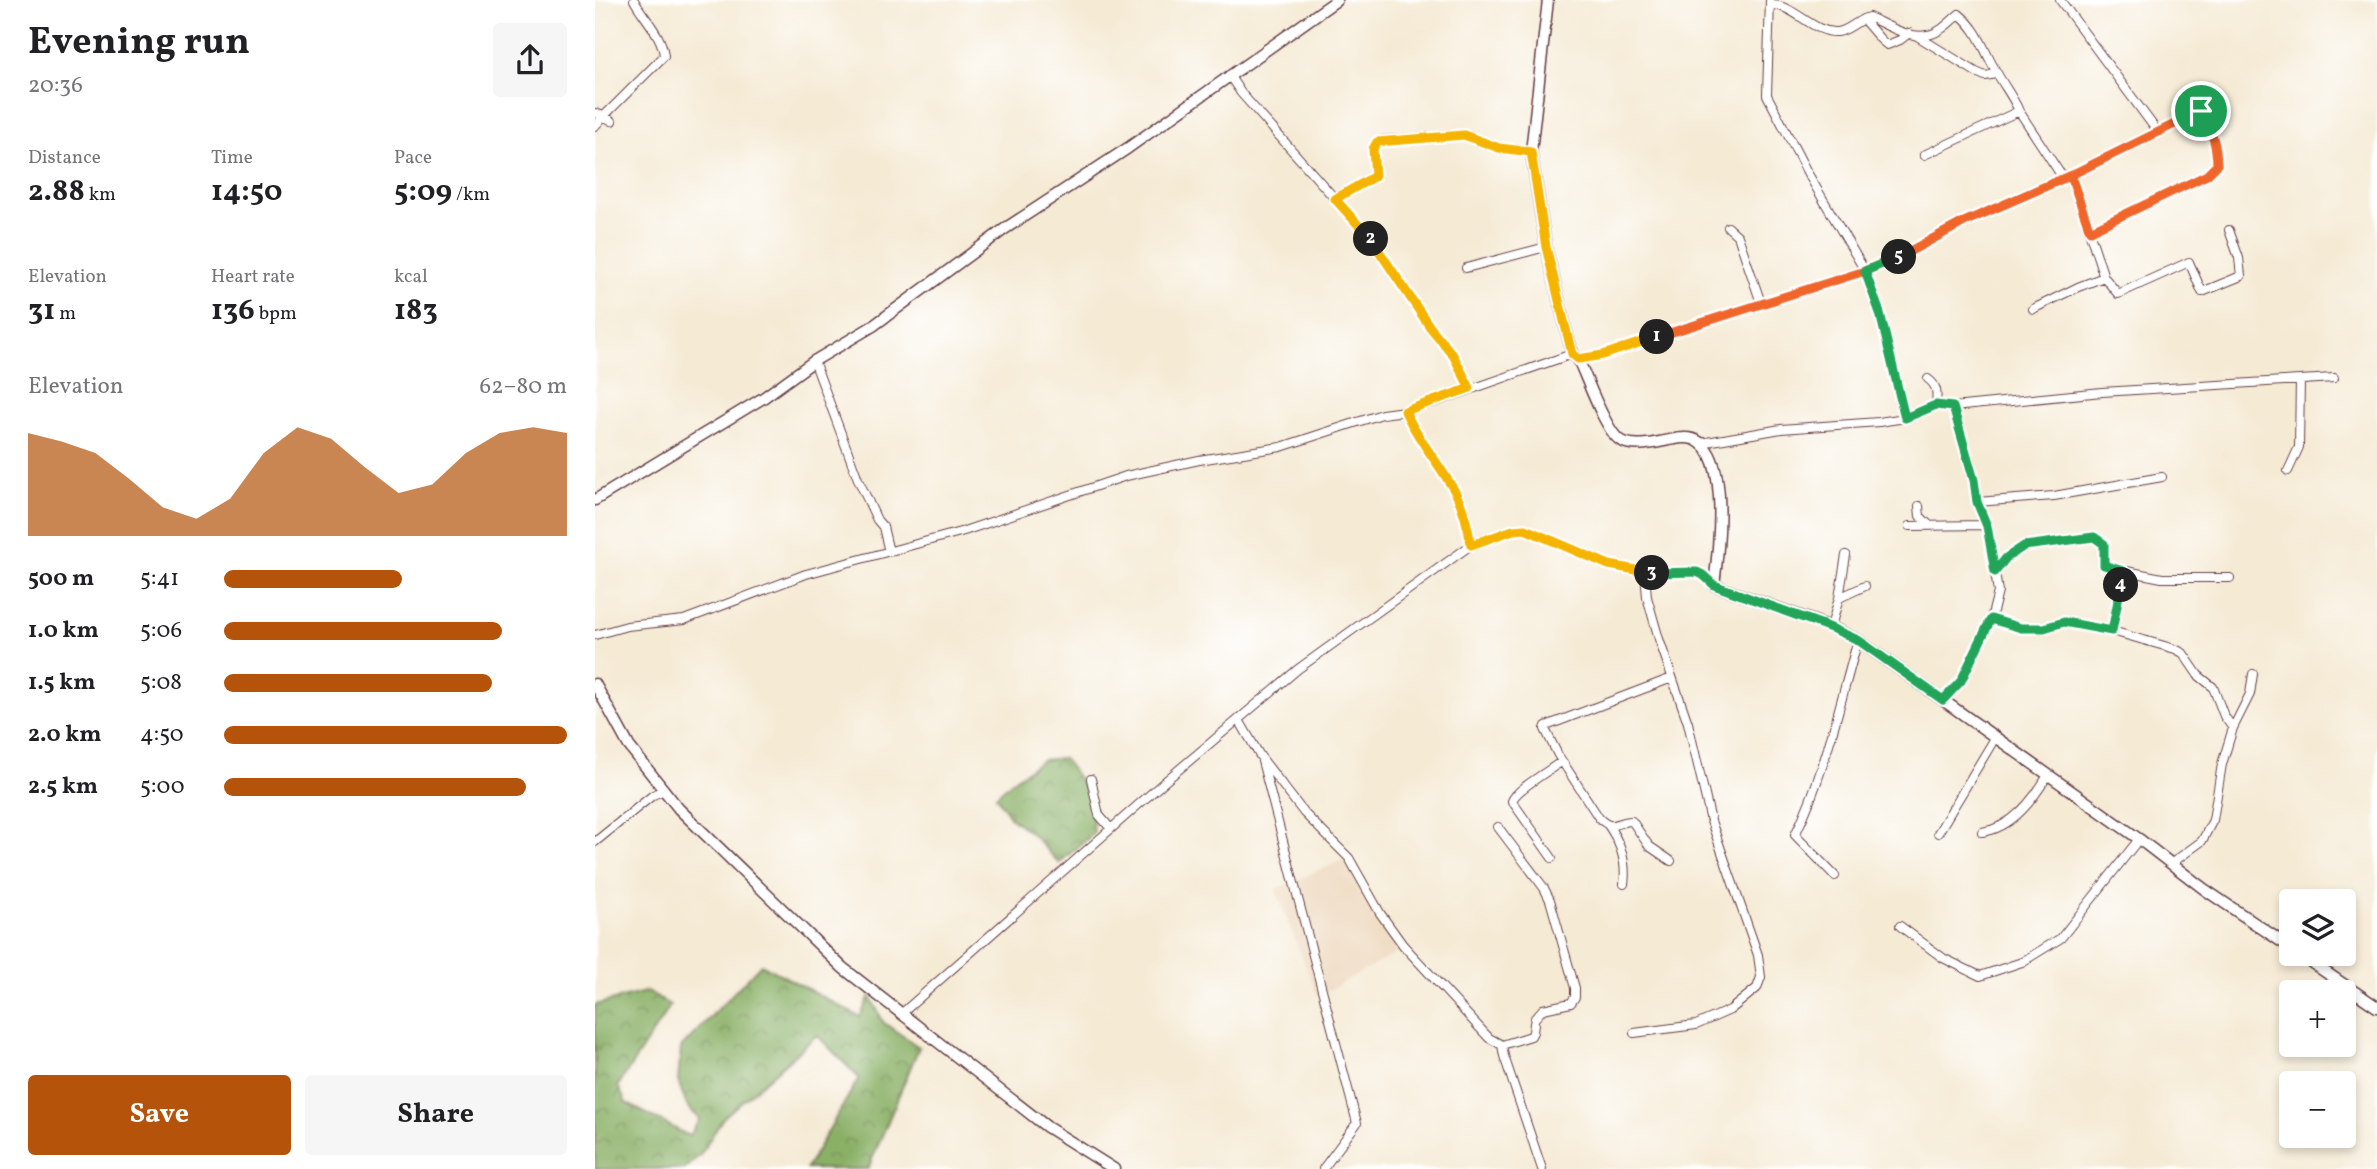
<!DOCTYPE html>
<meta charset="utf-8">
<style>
body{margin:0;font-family:Vollkorn,serif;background:#f6f6f6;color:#202124;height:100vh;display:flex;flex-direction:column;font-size:26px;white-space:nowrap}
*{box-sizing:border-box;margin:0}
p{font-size:23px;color:#757577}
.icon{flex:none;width:38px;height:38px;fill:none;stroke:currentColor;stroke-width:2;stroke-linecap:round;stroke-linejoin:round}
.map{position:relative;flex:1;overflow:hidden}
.details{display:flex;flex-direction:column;background:#fff;width:595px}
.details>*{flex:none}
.buttons{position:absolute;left:1684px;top:889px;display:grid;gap:14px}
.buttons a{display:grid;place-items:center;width:77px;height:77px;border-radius:7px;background:#fff;box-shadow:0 4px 10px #0003;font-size:35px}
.pin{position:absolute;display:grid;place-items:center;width:60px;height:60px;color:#fff;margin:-30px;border:4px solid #fff;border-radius:50%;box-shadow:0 2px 7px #0007}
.km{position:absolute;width:35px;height:35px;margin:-18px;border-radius:50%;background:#222;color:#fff;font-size:19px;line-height:35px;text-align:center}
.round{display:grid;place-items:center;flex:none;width:74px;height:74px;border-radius:7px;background:#f6f6f6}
.overview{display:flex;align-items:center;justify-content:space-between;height:119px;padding:0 28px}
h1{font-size:38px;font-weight:700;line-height:52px}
.figures{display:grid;grid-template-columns:repeat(3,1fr);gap:10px;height:119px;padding:7px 28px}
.figures div{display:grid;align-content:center}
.figures b{font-size:30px;font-weight:700}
.figures small{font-size:19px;font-weight:400}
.figures p{font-size:19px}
.chart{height:196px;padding:14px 28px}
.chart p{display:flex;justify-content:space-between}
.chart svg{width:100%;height:126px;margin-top:7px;fill:#b45309;opacity:.7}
.cta{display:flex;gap:14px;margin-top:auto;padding:14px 28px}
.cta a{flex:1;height:80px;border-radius:7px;background:#b45309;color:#fff;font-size:28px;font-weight:700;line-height:80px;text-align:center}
.cta a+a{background:#f6f6f6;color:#202124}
ul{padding:0 28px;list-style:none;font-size:23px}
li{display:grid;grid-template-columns:112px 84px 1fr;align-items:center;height:52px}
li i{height:18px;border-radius:9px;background:#b45309}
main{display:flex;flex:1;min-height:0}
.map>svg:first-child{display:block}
.built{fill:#edd7bb}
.forest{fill:url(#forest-crowns);stroke:#6a6848;stroke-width:2}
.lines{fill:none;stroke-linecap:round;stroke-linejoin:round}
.street-casing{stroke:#643d44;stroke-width:10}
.secondary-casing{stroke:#643d44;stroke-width:13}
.street{stroke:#fff;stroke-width:8}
.secondary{stroke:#fff;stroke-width:10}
.split-1-casing{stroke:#fff;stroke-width:14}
.split-2-casing{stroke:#fff;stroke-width:14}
.split-3-casing{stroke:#fff;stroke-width:14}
.split-4-casing{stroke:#fff;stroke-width:14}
.split-5-casing{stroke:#fff;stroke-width:14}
.split-6-casing{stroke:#fff;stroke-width:14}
.split-1{stroke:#f0652b;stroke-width:9}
.split-2{stroke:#f5b400;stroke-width:9}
.split-3{stroke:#f5b400;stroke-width:9}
.split-4{stroke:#22a559;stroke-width:9}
.split-5{stroke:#22a559;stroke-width:9}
.split-6{stroke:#f0652b;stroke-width:9}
</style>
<main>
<section class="details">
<div class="overview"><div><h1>Evening run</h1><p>20:36</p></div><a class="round"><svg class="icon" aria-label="share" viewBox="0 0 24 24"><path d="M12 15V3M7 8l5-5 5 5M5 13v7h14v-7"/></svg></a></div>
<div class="figures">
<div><p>Distance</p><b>2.88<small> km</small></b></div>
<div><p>Time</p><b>14:50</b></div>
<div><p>Pace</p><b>5:09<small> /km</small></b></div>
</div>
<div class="figures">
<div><p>Elevation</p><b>31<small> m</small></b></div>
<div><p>Heart rate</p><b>136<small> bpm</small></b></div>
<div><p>kcal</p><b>183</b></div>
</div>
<div class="chart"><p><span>Elevation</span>62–80 m</p>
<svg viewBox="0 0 160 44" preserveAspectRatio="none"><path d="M0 44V8L10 11L20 15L30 24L40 34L50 38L60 31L70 15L80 6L90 10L100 20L110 29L120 26L130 15L140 8L150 6L160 8V44z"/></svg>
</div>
<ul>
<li><b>500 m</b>5:41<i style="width:52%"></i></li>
<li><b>1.0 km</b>5:06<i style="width:81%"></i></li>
<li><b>1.5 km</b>5:08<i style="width:78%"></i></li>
<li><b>2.0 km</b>4:50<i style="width:100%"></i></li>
<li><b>2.5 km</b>5:00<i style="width:88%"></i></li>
</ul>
<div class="cta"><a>Save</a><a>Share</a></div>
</section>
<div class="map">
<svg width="1782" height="1169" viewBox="0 0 1782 1169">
<defs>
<pattern id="forest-crowns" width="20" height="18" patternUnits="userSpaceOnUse" patternTransform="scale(1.75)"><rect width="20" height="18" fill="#8ab066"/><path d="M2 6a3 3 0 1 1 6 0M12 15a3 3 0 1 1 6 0" fill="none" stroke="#738f54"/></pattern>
</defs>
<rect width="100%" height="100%" fill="#fff"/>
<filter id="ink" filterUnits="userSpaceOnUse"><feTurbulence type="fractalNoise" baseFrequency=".0143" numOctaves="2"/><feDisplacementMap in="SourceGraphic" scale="14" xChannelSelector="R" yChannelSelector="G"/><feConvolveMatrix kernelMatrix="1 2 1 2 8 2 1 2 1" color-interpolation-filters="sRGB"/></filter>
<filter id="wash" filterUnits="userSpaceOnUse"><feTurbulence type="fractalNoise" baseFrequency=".00686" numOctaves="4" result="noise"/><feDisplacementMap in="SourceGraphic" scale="28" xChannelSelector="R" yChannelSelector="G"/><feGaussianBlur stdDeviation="1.57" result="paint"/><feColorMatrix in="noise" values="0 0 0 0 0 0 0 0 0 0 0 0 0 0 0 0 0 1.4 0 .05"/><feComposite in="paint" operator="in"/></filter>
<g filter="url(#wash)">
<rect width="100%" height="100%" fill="#f5ead4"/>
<path class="built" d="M752,858L809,949L723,996L680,889Z"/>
<path class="forest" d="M468,758C492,788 496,796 499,833L464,863L437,834L416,818L401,796L417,781L447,760Z
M166,964L265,1017L275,996L289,1023L324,1047L273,1169H211L264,1078L222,1035L128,1118L105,1155L89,1169H0V1005L53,991L75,1006L23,1086L31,1103L94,1136L105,1119L92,1106L83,1081L86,1048Z"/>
</g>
<g filter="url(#ink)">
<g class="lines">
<g class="street-casing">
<path id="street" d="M1175,0L1172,95L1212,172L1270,271L1285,313L1310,418
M1465,0L1562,131
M1175,5C1200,4 1217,34 1243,32C1255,30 1262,20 1274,17C1290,24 1313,39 1332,35C1344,34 1356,21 1364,14C1385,31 1388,50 1402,73C1409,86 1418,97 1424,111
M1268,19L1286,40L1292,45L1305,40L1314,33
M1322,36L1381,72L1390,76L1402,74
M634,75L646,93L773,236L835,327L858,355L875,388
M0,113L9,116L69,56C67,34 49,19 39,0
M0,126L9,116L17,121
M1329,155L1424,111L1466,175L1474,176L1478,182L1509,277L1523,294L1594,262L1607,292L1646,276L1644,258L1634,230
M740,199L780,176L778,149L782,142L788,140L869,135L904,148L936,152
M1133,227L1143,236L1166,303
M1495,231L1612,175L1622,165C1621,144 1616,129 1606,111
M871,268L951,247
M1438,309L1483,287L1509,277
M983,359L1008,355L1270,271L1310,254L1369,222L1474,176L1611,108
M219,361L263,479L282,520L288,527L294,552
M1333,379C1343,386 1342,394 1341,405
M810,411C821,437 840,458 854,482C867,501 872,522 876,545
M1106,443L1186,429L1284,422L1310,418L1341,405L1358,407L1507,392L1739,378
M1693,471L1704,447L1705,380
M1382,502L1459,496L1567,477
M1324,506L1325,516L1333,524
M1315,526L1392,525
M1400,572L1411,558L1429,546L1499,537L1509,544V562L1511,567L1567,578H1635
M1244,598L1270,586
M1396,619L1426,628H1449L1469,622L1517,631L1580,649L1588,653L1603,675L1618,687L1629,716L1638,728L1627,764L1618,820L1607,841L1577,863
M1236,627L1244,598L1251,555
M1517,631L1528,571
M0,635L32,626L89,620L211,574L369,531L531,476L604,460L686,447L787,414L810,411L840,402L977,354
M1348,700L1366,681L1396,619L1403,592L1394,533L1382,502L1379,480L1358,407
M644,720L665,756L709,813L754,858L785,913L808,945L894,1038L907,1045L909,1056L947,1169
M1638,728L1655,694L1658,674
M667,761L762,1123L728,1169
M496,779L504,815L516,829
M1013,825C1025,842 1032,863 1029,884
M903,827L949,888L955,900L980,988V997L976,1003L948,1009L940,1018
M1387,832C1417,828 1438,800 1453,775
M1343,833L1400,738
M0,842L58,795L69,790
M957,858L917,801C921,789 954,771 967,761
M1076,861L1054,846L1037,821C1022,820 1019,833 1004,818L963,755L950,729L951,726L1077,678
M1240,876L1200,835C1230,774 1244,705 1263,640
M1305,926L1348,958L1385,976L1427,962L1466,938L1544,839
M306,1014L568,783L703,669L876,545L918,530L930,529L1014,565L1050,573L1102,572L1108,575L1119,585
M1039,1033L1101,1025L1135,1010L1162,988L1166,977L1163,955L1116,821L1093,723L1064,639L1052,597L1050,573
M907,1045L936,1036L938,1032L939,1023"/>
</g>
<g class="secondary-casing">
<path id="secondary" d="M953,0L936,152L951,247L977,354L983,359C991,376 1011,432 1025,440C1042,451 1069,439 1088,438C1139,434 1123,554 1119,585L1236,627L1263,640L1544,839L1609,889L1696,948
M0,500L168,398L219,361L278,326L411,228L533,148L742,0
M0,684L34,746L84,809L248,968L452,1127L519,1169
M1704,954L1782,1007"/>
</g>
<use href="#street" class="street"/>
<use href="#secondary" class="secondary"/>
</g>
</g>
<g class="lines" filter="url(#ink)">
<g class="split-1-casing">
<path id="split-1" d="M1062,337L1270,271L1310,254L1369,222L1474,176L1606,111"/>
</g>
<g class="split-2-casing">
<path id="split-2" d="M776,239L740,199L780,176L778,149L782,142L869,135L904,148L936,152L951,247L977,354L983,359L1008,355L1062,337"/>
</g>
<g class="split-3-casing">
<path id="split-3" d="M776,239L835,327L858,355L875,388L810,411C821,437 840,458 854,482C867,501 872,522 876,545L918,530L930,529L1014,565L1057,573"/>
</g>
<g class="split-4-casing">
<path id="split-4" d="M1057,573L1102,572L1108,575L1119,585L1236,628L1263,640L1348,700L1366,681L1396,619L1426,628H1449L1469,622L1517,631L1526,585"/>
</g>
<g class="split-5-casing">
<path id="split-5" d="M1304,257L1270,271L1285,313L1310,418L1341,405L1358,407L1379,480L1382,502L1392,526L1400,572L1411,558L1429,546L1499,537L1509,544V565L1528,571L1526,585"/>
</g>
<g class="split-6-casing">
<path id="split-6" d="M1304,257L1369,222L1474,176L1478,182L1495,231L1612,175L1622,165C1622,144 1616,129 1606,111"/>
</g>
<use href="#split-1" class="split-1"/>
<use href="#split-2" class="split-2"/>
<use href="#split-3" class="split-3"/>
<use href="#split-4" class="split-4"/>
<use href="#split-5" class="split-5"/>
<use href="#split-6" class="split-6"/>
</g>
</svg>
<div class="buttons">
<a><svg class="icon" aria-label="layers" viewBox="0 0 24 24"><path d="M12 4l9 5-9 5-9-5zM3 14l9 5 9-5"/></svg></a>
<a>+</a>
<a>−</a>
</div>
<div class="pin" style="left:1606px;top:111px;background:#1e9e55"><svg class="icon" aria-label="arrive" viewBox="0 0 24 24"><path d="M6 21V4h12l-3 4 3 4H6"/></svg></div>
<b class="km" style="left:1062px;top:337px">1</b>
<b class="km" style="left:776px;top:239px">2</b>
<b class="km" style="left:1057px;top:573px">3</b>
<b class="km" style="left:1526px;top:585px">4</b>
<b class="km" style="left:1304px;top:257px">5</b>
</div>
</main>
